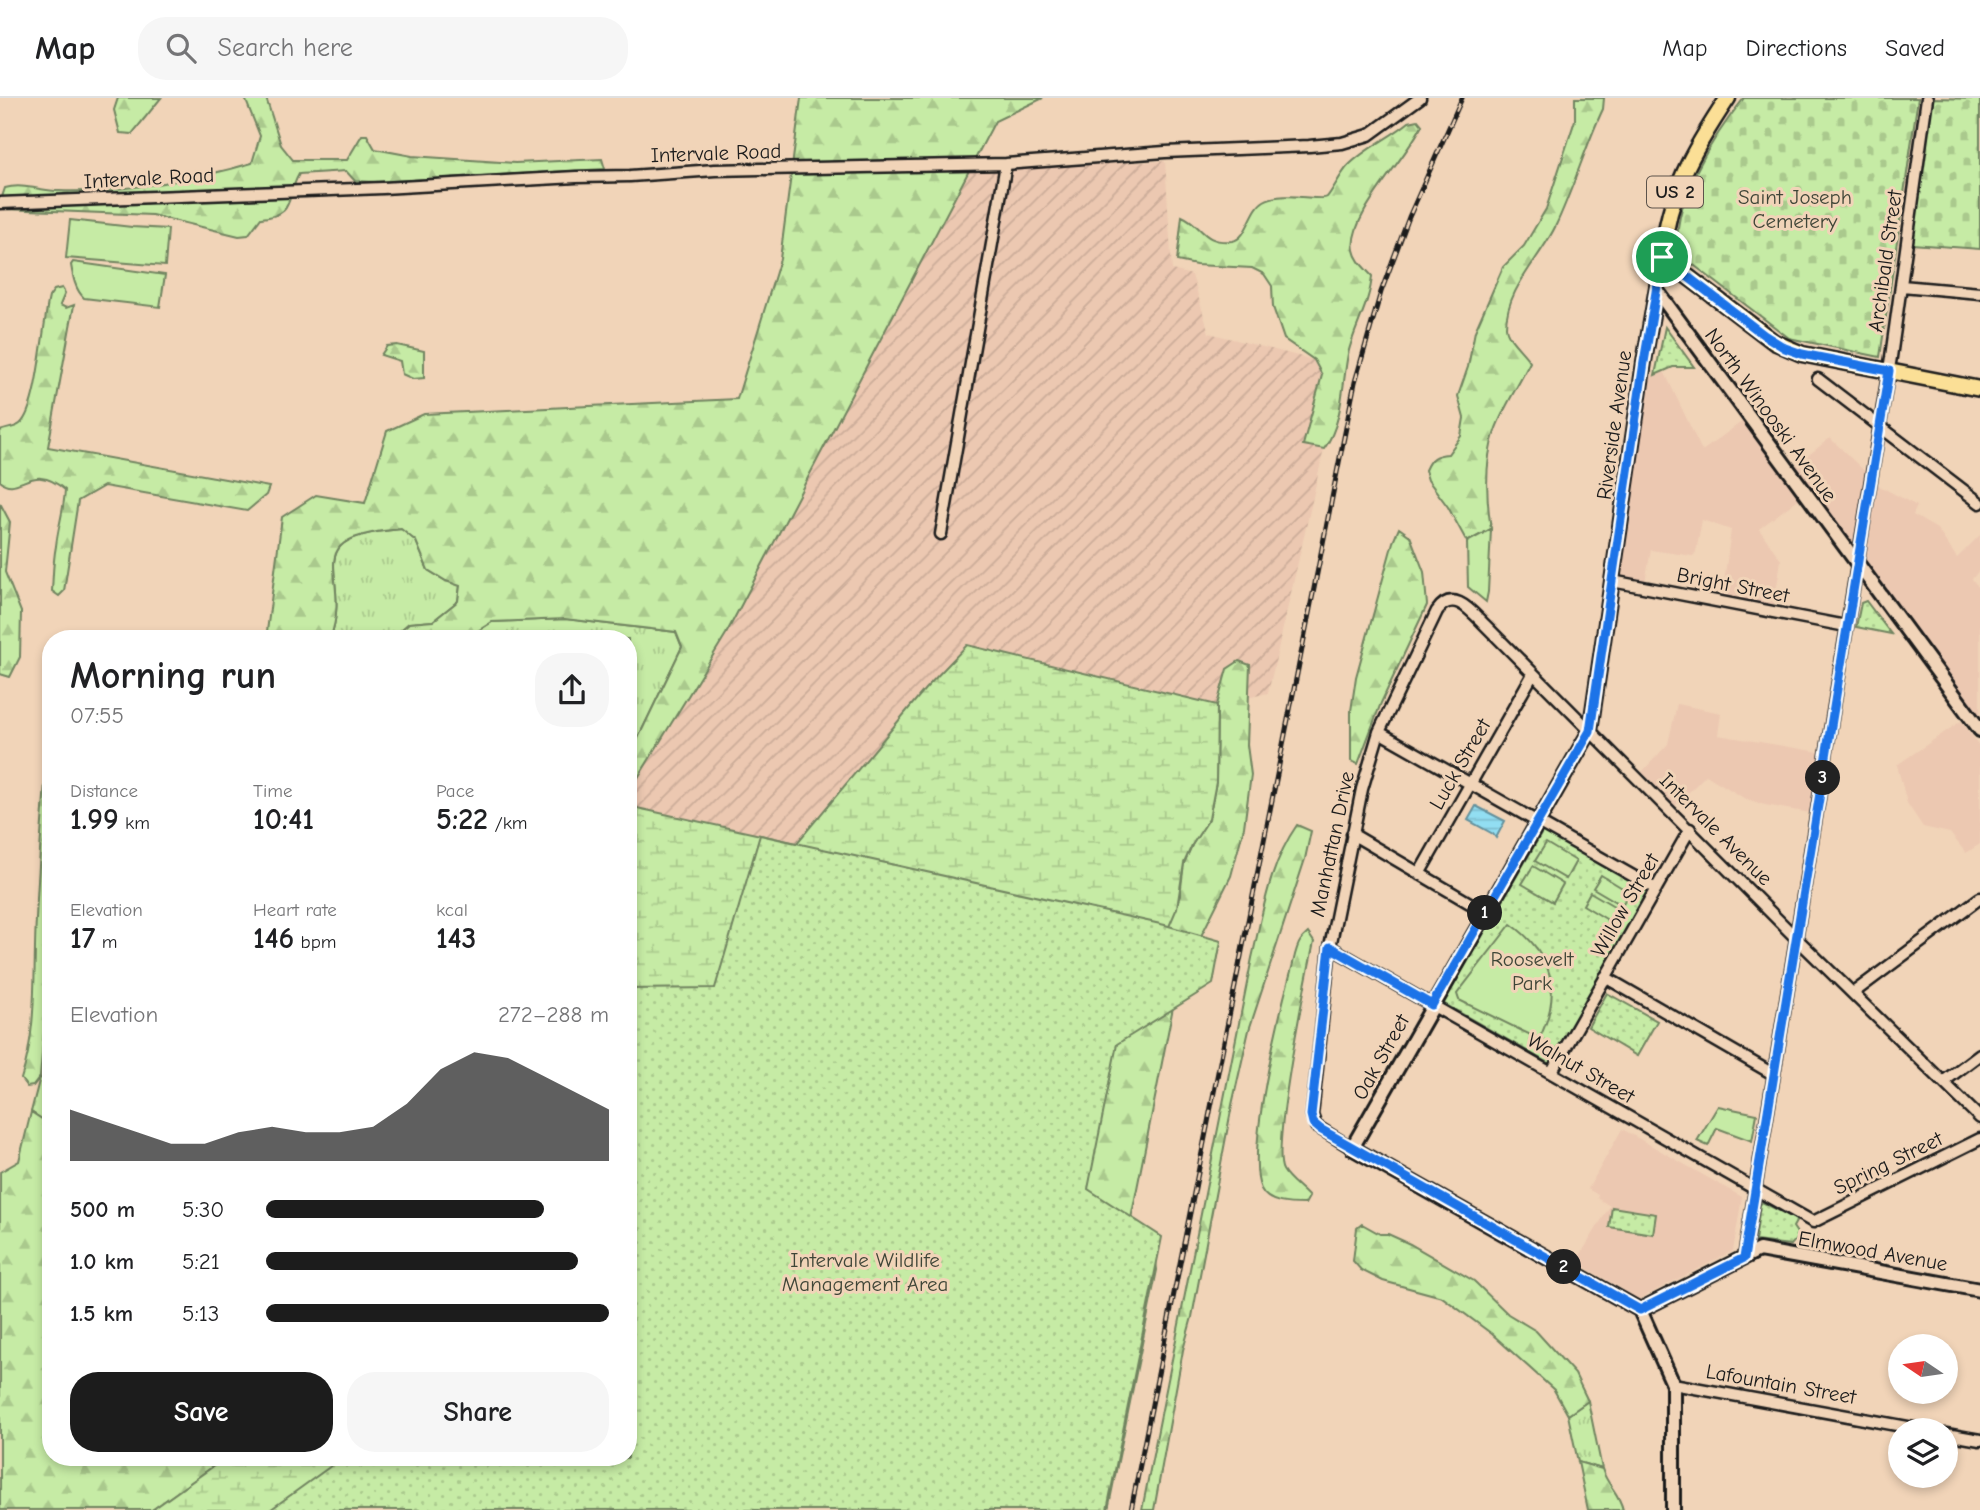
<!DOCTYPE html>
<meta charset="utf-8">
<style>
body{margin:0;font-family:"Comic Neue",sans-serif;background:#f6f6f6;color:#202124;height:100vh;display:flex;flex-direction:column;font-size:26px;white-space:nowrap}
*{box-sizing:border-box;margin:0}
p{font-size:23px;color:#757577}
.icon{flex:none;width:38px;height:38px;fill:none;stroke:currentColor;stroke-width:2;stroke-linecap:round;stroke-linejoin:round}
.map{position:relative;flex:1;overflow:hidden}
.panel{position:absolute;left:42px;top:532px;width:595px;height:836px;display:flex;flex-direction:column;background:#fff;border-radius:28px;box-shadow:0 4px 10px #0003}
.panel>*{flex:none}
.needle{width:46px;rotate:283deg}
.controls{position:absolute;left:1888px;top:1236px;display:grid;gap:14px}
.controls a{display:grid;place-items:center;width:70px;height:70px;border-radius:50%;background:#fff;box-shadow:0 4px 10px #0003;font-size:35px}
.pin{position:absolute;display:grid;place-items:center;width:60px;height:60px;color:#fff;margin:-30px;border:4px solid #fff;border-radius:50%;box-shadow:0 2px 7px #0007}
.km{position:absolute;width:35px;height:35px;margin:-18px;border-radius:50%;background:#222;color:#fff;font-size:19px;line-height:35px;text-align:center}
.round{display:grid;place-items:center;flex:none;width:74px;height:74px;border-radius:28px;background:#f6f6f6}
.overview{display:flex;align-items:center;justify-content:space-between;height:119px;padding:0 28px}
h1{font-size:38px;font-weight:800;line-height:52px}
.metrics{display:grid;grid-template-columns:repeat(3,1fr);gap:10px;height:119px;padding:7px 28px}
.metrics div{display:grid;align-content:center}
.metrics b{font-size:30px;font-weight:800}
.metrics small{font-size:19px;font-weight:400}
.metrics p{font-size:19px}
.chart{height:196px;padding:14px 28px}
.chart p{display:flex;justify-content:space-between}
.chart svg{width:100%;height:126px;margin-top:7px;fill:#1c1c1c;opacity:.7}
.cta{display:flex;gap:14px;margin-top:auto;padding:14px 28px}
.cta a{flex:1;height:80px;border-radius:28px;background:#1c1c1c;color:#fff;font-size:28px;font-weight:800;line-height:80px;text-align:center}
.cta a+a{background:#f6f6f6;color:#202124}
ul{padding:0 28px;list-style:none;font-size:23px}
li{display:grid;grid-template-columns:112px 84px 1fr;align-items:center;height:52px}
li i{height:18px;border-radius:9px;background:#1c1c1c}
header{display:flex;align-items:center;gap:42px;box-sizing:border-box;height:98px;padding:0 35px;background:#fff;border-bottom:2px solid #e0e0e0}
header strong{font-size:33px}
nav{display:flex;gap:38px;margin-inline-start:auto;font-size:24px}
.search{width:490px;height:63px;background:#f6f6f6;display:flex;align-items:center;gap:18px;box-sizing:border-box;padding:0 24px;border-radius:28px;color:#757577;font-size:26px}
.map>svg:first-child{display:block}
.built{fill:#ecc8b1}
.industrial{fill:url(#industrial-furrows)}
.grass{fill:url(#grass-tufts);stroke:#718460;stroke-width:2}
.forest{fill:url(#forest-firs);stroke:#718460;stroke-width:2}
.wetland{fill:url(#wetland-marsh);stroke:#718460;stroke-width:2}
.cemetery{fill:url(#cemetery-stones);stroke:#718460;stroke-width:2}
.park{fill:url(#park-dots);stroke:#718460;stroke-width:2}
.garden{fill:#c6eba5;stroke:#718460;stroke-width:2}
.water{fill:url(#water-rules);stroke:#63909c;stroke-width:2}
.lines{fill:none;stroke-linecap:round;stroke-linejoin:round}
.street-casing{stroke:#1c1c1c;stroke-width:15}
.secondary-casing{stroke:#1c1c1c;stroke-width:18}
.primary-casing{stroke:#1c1c1c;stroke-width:19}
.street{stroke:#f1d4b8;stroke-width:10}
.secondary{stroke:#f1d4b8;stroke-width:12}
.primary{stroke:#fbdf96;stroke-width:14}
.rail-casing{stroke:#1c1c1c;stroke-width:5}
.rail{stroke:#f1d4b8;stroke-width:2.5;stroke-dasharray:8;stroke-linecap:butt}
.route-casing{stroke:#fff;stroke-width:14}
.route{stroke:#1a73e8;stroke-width:9}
.labels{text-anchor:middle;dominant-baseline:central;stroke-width:6;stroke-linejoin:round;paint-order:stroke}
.shield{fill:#f1d4b8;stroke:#5c534b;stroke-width:2}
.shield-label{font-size:19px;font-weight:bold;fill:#1c1c1c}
.street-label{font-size:21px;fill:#1c1c1c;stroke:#f1d4b8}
.park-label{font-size:21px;fill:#3e4537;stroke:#f1d4b8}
</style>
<header>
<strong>Map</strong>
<div class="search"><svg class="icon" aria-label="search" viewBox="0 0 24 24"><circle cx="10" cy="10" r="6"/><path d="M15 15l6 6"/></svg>Search here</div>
<nav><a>Map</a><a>Directions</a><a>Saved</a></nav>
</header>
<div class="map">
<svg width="1980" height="1412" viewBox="0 0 1980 1412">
<defs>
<pattern id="industrial-furrows" width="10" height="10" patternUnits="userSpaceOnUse" patternTransform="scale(1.75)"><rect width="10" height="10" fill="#ecc8b1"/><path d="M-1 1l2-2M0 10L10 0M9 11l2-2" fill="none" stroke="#caab98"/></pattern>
<pattern id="grass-tufts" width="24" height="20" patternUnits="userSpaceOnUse" patternTransform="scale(1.75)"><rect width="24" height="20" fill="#c6eba5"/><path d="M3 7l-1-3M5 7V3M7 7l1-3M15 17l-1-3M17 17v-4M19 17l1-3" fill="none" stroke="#aac98d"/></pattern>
<pattern id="forest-firs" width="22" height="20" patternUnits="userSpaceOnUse" patternTransform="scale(1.75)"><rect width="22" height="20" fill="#c6eba5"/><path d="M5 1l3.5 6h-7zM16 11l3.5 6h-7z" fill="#aac98d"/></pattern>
<pattern id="wetland-marsh" width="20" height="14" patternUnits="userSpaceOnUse" patternTransform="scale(1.75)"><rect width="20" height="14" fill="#c6eba5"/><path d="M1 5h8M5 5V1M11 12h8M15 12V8" fill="none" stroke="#aac98d"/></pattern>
<pattern id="cemetery-stones" width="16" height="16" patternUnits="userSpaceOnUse" patternTransform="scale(1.75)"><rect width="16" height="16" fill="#c6eba5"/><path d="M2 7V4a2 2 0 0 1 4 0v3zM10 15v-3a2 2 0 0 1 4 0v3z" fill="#aac98d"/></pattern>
<pattern id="park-dots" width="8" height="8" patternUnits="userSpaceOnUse" patternTransform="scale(1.75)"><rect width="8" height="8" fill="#c6eba5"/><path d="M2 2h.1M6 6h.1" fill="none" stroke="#aac98d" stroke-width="1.8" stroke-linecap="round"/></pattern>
<pattern id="water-rules" width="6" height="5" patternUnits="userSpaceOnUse" patternTransform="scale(1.75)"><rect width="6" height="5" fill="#92def2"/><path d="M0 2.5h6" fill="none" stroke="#7dbecf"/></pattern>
</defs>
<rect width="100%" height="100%" fill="#f1d4b8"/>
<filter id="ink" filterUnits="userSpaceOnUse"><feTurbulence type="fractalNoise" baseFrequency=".0143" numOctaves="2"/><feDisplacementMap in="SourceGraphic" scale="14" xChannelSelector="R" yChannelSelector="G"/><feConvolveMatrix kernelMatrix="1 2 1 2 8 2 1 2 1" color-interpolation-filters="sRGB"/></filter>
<g filter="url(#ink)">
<path class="built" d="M1664,273L1702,353L1755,314L1795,368L1830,340L1881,389L1917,408L1913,417L1937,431L1957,460L1980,437V471L1972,481L1980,491V619L1814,394L1797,402L1759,431L1781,462L1774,508L1722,499L1731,432L1702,422L1696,454L1693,458L1651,452L1645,484L1620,480L1651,277H1655Z
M1677,606L1721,615L1718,637L1819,654L1810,715L1765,707L1744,700L1706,677L1675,708L1642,674L1668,646Z
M1961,623L1980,649V746L1966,755L1950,735L1923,729L1907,705L1897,667Z
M1622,1031L1742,1099L1733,1153L1639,1201L1576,1164L1610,1108L1597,1100L1598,1097L1588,1091Z"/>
<path class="industrial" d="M1165,63L1172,172L1192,177L1209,235L1314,262L1322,277L1303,346L1324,351L1268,595L1217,607L967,547L925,591L797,745L628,708V696L726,536L969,72Z"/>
<path class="grass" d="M402,431L416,443L428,472L446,483L460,487L458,503L433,523L409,525L391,541H330C355,475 292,440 402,431Z
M565,521L676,534L682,549L628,661V541H465L492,524Z
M40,979L51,989V1027L31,1014Z
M1588,1303L1602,1371L1578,1364L1568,1317Z"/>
<path class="forest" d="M118,0H161L132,36L120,35L114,12Z
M245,0H266L281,47L293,62H347L362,37H367L375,51L412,58L515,65L602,61L605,71L375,84L355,83L346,73L299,76C285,101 296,117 261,120L248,137L239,138L152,117L4,111L1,102L5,90C23,85 41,93 59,93C119,95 195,82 252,65L260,38Z
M801,0H1043L995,23L726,536L628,696V661L682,549L676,534L565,521L492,524L465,541H391L409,525L433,523L458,503L460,488L446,483L428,472L416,443L401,431C292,440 355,476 330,541H266L282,419L316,397L365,405L387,333L424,316L737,301L780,161Z
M1575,0H1604L1603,11C1585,49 1574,89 1556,127C1541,160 1506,190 1506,229C1507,241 1523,253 1530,264C1519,287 1503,310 1495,333C1484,364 1486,399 1491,431L1467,444L1448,409L1428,382L1425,372C1430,360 1435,357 1448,356L1461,338L1464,320L1458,298L1468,269L1475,233L1503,169L1524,148L1546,111L1575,22Z
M1418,22L1422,27C1407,60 1347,119 1354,152C1356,163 1365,170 1372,178C1370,205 1354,230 1348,256C1342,287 1343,325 1324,351L1303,347L1322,277L1314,262L1284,241L1273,209L1272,188L1264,176L1252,170L1196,167L1177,163L1182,118C1203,127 1202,146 1232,143C1248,141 1250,111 1264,103C1283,92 1321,104 1327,99C1332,94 1341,75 1348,68C1365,50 1390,40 1409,24Z
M62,190L65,195L60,207L66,210L74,207L48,349L269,389L266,397L247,413L104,388L78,403L64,493L59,498L52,493C53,478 53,463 56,448C58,429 64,412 65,392C32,362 19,399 0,383V333C7,330 15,330 20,326C38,311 43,223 49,199L54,192Z
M397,247L424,253V280L413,281L402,276L400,263L381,257L387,248Z
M0,405L10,424L5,474L21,514L20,559L10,579L0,576Z
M1399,430L1410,438L1424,474L1427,507L1381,605L1358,666L1351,663V613L1356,579L1393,444Z
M1239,563L1250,567L1247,647L1251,677L1244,729L1231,778L1178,884L1128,1136L1105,1137L1066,1049L1180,798L1184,765L1192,747L1209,720L1216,684L1217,607L1227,571Z
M51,607V855L40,979L33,988L27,989L21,981C38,931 33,873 36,821C39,750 46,679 51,607Z
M1297,727L1311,733L1305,761L1249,932L1232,1007L1192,1219L1183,1252L1154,1412H1142L1252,860C1263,814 1269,767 1297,727Z
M1308,835L1314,844C1307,877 1271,1052 1283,1072C1288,1081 1301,1090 1309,1099L1305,1106C1290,1106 1268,1106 1261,1091C1245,1057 1280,913 1291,873C1294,864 1295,850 1301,842C1303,839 1306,837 1308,835Z
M31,1014L51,1027V1360H225L152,1412H0V1074L19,1063Z
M1362,1126L1380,1136H1388L1410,1146L1474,1183L1508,1216L1536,1233L1575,1276L1588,1303L1568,1317L1554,1292L1492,1236L1442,1199L1383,1183L1361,1172L1353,1163L1357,1130Z
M1578,1364L1602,1371C1608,1389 1619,1394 1623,1412H1588Z"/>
<path class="wetland" d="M967,547L1217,607L1216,684L1209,721L1192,747L1184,765L1177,810L1165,838L1120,900L1068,1087L1155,1154L1157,1172L1108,1412H152L225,1360H628V708L797,745L925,591Z"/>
<path class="cemetery" d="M1744,0H1918L1880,259L1789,240L1678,155C1671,103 1713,39 1744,0Z
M1933,0L1980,1V151L1912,146Z"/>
<path class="park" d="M1665,229L1694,269H1673L1655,277Z
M1866,503L1891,536L1856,529L1861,505Z
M1544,731L1649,793L1550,966L1443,905Z
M760,737L1165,827L1221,843L1213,886L1117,946L1088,1091L1162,1139L1107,1412H270L342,1360H628V891L715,890Z
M1607,895L1657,923L1637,958L1588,929Z
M1762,1104L1797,1122L1793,1129L1799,1138L1791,1147L1755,1143L1760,1107Z
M1612,1109L1656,1116L1653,1136L1609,1129Z"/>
<path class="garden" d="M70,122L132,129L168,131L165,168L66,160Z
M73,164L165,177L160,209L84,200C75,191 73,179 71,167Z
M1491,431L1488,494L1486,504L1468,489L1467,444Z
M1546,745L1576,763L1566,781L1535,763Z
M1533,768L1563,786L1553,804L1522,786Z
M1601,777L1629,794L1622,807L1593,790Z
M1590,794L1619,811L1611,824L1583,807Z
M1511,826C1553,856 1563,894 1539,941L1459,902L1457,896Z
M1718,1008L1757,1016L1752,1043L1717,1030L1708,1048L1697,1043Z"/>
<path class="water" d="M1476,708L1505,723L1496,740L1493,736L1468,722Z"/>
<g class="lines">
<g class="street-casing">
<path id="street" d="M0,105L383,90L576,79L630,78L715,72L1006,66L1165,54L1309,48L1342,45L1369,37L1420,0
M1902,188L1980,195
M1818,281L1980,405
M941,436L1006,66
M1612,483L1846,528
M1379,634L1656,791
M1352,736L1485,814
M1419,776L1533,576
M1330,849L1813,1124L1980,1041
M1605,879L1773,976
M1853,895L1980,800
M1551,975L1690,731
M1943,984L1980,956
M1352,1050L1316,1028L1312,1017L1330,849L1362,691L1379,634L1437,513C1453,490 1471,513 1485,527L1796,840L1980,1020
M1744,1160L1891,259L1927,0
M1673,1286L1924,1332
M1946,1336L1980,1342"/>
</g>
<g class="secondary-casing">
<path id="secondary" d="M1662,159L1644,264L1590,633L1352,1050L1640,1212L1673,1286V1412
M1657,193L1980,632
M1640,1212L1759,1152L1980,1192"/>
</g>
<g class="primary-casing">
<path id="primary" d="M1728,0C1692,54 1669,93 1662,159L1774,244L1802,256L1980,291"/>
</g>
<use href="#street" class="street"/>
<use href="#secondary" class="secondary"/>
<use href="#primary" class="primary"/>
<g class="rail-casing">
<path id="rail" d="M1131,1412L1355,284L1381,194L1409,119L1462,0"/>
</g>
<use href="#rail" class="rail"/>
</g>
</g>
<g class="lines" filter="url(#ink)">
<g class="route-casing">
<path id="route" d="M1662,159L1764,237L1785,250L1802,256L1889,273L1744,1160L1640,1212L1320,1031L1313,1025L1311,1017L1330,849L1432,907L1590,633L1644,264Z"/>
</g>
<use href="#route" class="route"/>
</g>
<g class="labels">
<rect class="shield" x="1647" y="78.5" width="56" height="31" rx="5"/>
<g class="shield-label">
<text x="1675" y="94">US 2</text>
</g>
<g class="street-label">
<text transform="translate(716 55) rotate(-2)">Intervale Road</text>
<text transform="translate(149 80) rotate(-3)">Intervale Road</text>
<text transform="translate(1885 163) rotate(-82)">Archibald Street</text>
<text transform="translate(1771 317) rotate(54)">North Winooski Avenue</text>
<text transform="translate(1614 327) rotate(-82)">Riverside Avenue</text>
<text transform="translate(1733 487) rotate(11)">Bright Street</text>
<text transform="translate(1460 666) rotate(-60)">Luck Street</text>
<text transform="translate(1716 731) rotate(45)">Intervale Avenue</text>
<text transform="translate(1332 746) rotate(-78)">Manhattan Drive</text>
<text transform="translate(1625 807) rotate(-60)">Willow Street</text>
<text transform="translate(1381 959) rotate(-61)">Oak Street</text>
<text transform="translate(1581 970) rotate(30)">Walnut Street</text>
<text transform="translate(1888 1065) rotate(-26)">Spring Street</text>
<text transform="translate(1873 1153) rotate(10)">Elmwood Avenue</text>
<text transform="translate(1781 1286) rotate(10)">Lafountain Street</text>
</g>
<g class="park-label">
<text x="1795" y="99">Saint Joseph<tspan x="1795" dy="24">Cemetery</tspan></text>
<text x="1532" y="861">Roosevelt<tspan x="1532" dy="24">Park</tspan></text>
<text x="865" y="1162">Intervale Wildlife<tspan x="865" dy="24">Management Area</tspan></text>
</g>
</g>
</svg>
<div class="controls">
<a><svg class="needle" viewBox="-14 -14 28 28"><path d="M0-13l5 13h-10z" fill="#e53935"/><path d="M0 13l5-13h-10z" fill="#757577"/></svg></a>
<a><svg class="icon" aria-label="layers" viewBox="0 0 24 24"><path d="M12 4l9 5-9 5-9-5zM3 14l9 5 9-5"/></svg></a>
</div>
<div class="pin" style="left:1662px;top:159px;background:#1e9e55"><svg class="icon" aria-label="arrive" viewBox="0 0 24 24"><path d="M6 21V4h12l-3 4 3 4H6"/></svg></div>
<b class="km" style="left:1485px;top:815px">1</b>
<b class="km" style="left:1564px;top:1169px">2</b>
<b class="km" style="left:1823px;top:680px">3</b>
<section class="panel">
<div class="overview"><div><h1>Morning run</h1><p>07:55</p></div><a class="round"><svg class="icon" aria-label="share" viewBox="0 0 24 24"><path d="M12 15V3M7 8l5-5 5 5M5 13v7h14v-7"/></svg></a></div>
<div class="metrics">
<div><p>Distance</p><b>1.99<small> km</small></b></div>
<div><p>Time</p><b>10:41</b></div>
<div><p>Pace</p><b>5:22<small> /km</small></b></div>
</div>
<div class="metrics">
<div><p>Elevation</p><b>17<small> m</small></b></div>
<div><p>Heart rate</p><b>146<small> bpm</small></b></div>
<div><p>kcal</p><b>143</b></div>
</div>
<div class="chart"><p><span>Elevation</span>272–288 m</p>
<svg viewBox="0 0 160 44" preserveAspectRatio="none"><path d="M0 44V26L10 30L20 34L30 38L40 38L50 34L60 32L70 34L80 34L90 32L100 24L110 12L120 6L130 8L140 14L150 20L160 26V44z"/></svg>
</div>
<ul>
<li><b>500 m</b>5:30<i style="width:81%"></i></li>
<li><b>1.0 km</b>5:21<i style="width:91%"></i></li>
<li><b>1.5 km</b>5:13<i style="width:100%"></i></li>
</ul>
<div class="cta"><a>Save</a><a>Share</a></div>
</section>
</div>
